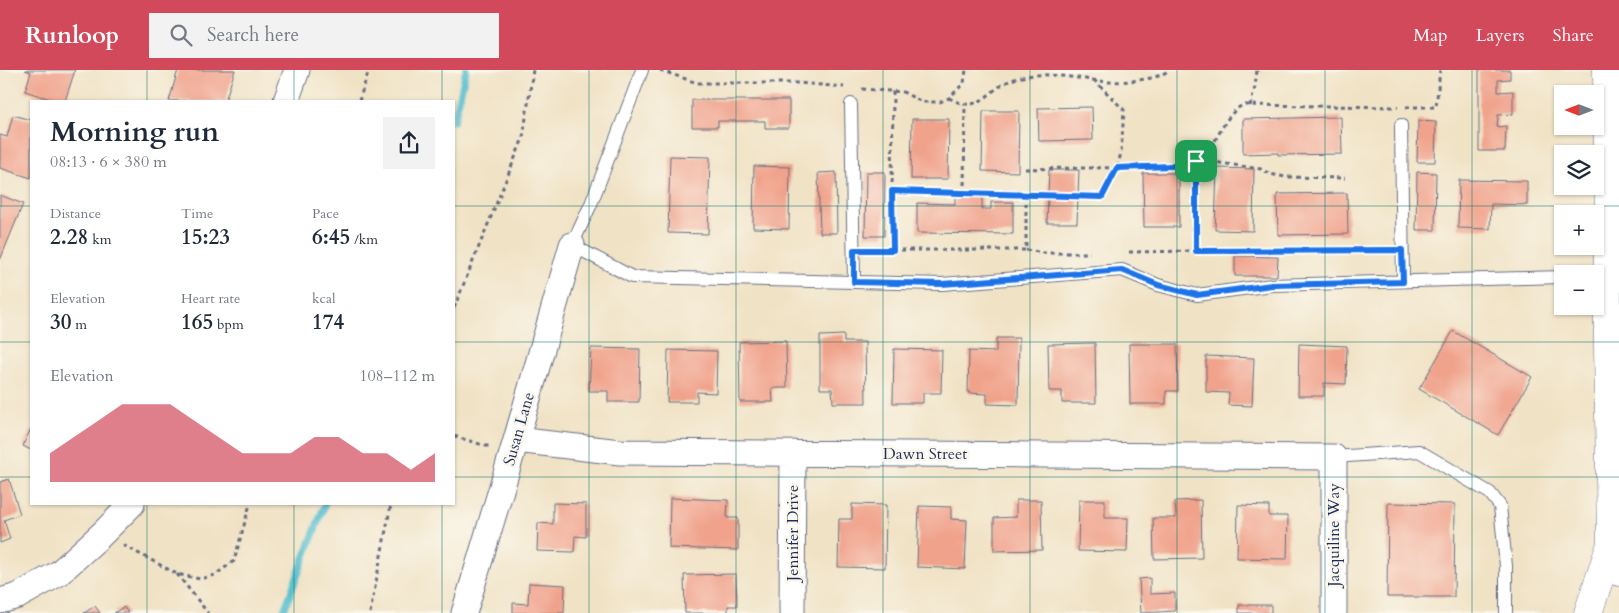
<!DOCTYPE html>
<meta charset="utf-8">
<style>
body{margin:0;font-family:Cardo,serif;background:#f2f2f3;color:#1f2937;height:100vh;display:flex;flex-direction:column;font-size:19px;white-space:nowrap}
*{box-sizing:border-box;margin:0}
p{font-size:16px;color:#747a83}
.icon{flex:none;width:28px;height:28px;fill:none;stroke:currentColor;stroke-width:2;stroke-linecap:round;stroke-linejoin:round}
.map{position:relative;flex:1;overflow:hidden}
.panel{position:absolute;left:30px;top:30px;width:425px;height:405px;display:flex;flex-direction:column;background:#fff;border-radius:0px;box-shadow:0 1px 4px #0004}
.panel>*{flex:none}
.needle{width:32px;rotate:270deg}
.fabs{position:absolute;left:1554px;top:15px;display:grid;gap:10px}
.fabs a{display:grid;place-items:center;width:50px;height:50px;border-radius:0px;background:#fff;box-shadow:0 1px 4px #0004;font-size:25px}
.pin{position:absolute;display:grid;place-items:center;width:42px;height:42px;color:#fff;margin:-21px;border-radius:10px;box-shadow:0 2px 8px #0006}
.round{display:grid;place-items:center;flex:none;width:52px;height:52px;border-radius:0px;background:#f2f2f3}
.headline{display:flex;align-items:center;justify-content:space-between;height:85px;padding:0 20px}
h1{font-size:28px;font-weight:800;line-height:38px}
.figures{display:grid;grid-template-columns:repeat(3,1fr);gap:8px;height:85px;padding:5px 20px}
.figures div{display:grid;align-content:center}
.figures b{font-size:21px;font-weight:800}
.figures small{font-size:14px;font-weight:400}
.figures p{font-size:14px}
.chart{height:140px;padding:10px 20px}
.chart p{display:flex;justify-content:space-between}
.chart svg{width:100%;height:90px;margin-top:5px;fill:#d1495b;opacity:.7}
header{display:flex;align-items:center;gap:30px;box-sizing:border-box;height:70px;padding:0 25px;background:#d1495b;color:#fff}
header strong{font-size:24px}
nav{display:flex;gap:28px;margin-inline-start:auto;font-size:18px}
.search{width:350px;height:45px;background:#f2f2f3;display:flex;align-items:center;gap:12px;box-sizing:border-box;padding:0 18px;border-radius:0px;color:#747a83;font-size:19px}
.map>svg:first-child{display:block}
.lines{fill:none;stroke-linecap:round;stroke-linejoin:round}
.stream{stroke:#52becd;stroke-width:7}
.building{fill:#f0a28b}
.lane-casing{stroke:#666e82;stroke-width:14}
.street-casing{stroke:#666e82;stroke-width:27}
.secondary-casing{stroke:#666e82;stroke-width:29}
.path{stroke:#666e82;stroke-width:3;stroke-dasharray:4 4;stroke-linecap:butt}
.lane{stroke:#fff;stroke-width:12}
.street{stroke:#fff;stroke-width:25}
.secondary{stroke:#fff;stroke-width:28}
.route-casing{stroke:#fff;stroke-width:10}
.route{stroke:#1a73e8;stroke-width:6}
.grid{fill:none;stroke:#0f766e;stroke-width:1;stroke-opacity:0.55}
.labels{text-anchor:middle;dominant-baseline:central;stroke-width:5;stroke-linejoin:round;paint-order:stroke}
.street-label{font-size:16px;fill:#1b2f5e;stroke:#fbf7ec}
</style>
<header>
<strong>Runloop</strong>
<div class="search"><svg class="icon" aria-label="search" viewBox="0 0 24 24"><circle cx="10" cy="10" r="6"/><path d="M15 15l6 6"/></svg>Search here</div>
<nav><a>Map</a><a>Layers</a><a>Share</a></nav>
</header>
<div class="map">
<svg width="1619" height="543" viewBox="0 0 1619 543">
<rect width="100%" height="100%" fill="#fbf7ec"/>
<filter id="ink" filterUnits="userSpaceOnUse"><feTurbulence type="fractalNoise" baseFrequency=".02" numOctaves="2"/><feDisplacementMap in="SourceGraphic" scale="10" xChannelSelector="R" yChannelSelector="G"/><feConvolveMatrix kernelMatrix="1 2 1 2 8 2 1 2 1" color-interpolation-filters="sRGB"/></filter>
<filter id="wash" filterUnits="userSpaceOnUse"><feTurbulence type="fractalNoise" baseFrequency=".0096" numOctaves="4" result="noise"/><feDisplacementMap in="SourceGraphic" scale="20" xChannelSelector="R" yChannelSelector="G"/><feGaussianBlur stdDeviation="1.12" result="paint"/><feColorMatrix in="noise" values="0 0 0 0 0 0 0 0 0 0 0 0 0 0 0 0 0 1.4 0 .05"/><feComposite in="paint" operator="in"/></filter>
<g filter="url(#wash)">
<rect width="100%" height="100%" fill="#f0e2c5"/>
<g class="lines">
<path class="stream" d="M454,51L466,0
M283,543L325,434"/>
</g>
<g id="blocks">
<path class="building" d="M25,0H75L65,31H56L25,21L31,2Z
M178,0H235L225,31H169Z
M1479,0H1510V9L1498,10V22L1513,21V44L1498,45L1497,57L1506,56L1505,81H1479Z
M692,30H789V58H765V51H718V57H692Z
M1092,37L1093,70L1039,71L1038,38Z
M983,41H1019L1018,102L982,101Z
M13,45L31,50V108L0,98V65L7,67Z
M1341,47L1342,84L1278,85V83L1243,84V49Z
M912,49H949L948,109H911Z
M1418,51L1436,52L1435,92H1417Z
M670,86L710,87L708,164L668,163Z
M754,96L790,97L789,159L753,158Z
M1217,98L1254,99L1253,161L1215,160Z
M1049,100H1079L1077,153H1047Z
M836,102L837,163H820L818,103Z
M866,102H885L884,166H865Z
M1417,102L1436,103L1435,160H1416Z
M1143,103H1179V157H1144Z
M1459,110L1527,111V135L1491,134L1490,159L1458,158Z
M1347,123L1348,164L1278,165L1277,124Z
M0,125L23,134L0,190Z
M955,125H982V139H991V132H1013V164L917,163V133L955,134Z
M1235,186L1278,187L1277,206H1235Z
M1453,261L1532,307L1498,365L1419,319Z
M844,265V272H865L866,333H833L832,319H820V266Z
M996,268H1019L1018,335L987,334V324L968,323L969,281L996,282Z
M786,271L787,318H772L773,332H740L739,272Z
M1095,273L1096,333H1062V321H1049L1048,274Z
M1129,274H1177L1178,321H1166V334H1130Z
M1299,274L1347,276L1346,314L1324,313V326H1298Z
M591,278L640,279L639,332H608V321H589Z
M894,279L942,280L941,323H923V333H893Z
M668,280L717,281L716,323L697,322V332H667Z
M1206,286L1254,288L1252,336L1228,335L1229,323L1206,322Z
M31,358V380L23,376Z
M9,409L20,444L4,450L10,469L0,473V412Z
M670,428L728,430L727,448H738V480L669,478Z
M1016,430H1041L1042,480L994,481V448L1016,447Z
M1079,430H1105V448H1128L1127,482L1078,481Z
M1201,430L1202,488L1154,489L1153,448H1176L1175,431Z
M553,433L586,434V467L575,466L574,482L537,481L538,453L553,454Z
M1388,433L1455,434L1454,527H1387Z
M852,434L886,435L885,498L838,497L839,449H852Z
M1238,435L1269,436V446H1288L1287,489L1237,488Z
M919,436L951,437V449L967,450L965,499L917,497Z
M736,504L737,536H728V543H685L684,505Z
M1150,508V524L1175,523V541L1141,543L1139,509Z
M529,513L565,515L564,543H513V533L528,534Z
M1239,535H1271V543H1239Z
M95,536L100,543H84Z
M124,537L128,543H114Z"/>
</g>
</g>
<g filter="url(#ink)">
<use href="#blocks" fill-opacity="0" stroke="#666e82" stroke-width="1"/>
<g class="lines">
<g class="lane-casing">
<path id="lane" d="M642,0L591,134L572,175L632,207L942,214L1122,200L1158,215L1197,225L1272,215L1562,207
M851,34L854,212
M1401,55L1403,211
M1334,387L1419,381L1490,423L1500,436L1506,496V543"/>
</g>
<g class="street-casing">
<path id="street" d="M286,31L297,0
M516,370L620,382L1334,387V543
M0,531L18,526L59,503L102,464L132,434
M464,543L516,370L572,175
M792,543L793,383"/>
</g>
<g class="secondary-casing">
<path id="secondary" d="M1607,0L1609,164L1607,207L1611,474L1619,502
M1588,543L1611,474"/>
</g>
<path class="path" d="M660,0L697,13H798L844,17
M862,19L903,22L922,32H940L949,28L964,13L966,0
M893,21L892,121L1102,127L1117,98L1121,83L1124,40L1093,9
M949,28C955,31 963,35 971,34C982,33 991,22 1000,16C1013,7 1032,4 1048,5C1069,6 1089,10 1109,12C1122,12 1161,10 1168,0
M359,31L369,0
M1250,36L1255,17L1257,0
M1406,37H1436L1440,0
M1204,85L1220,93L1261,99L1270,104L1285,107L1345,108
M1196,91V181L1385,180
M1025,99C1064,98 1102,98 1141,97C1156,97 1184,99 1198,90C1219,77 1220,47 1243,35L1398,37
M964,123L965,33
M870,180H893L892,121
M893,180H1026V124
M1026,180L1045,183H1090
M1129,182L1196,181
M454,238L523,68L533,0
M454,366L486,376H489
M123,475L177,504L200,509L215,505L234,491L250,434
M177,504L208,543
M370,543L391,434"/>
<use href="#lane" class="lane"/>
<use href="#street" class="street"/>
<use href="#secondary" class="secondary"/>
</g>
</g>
<g class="lines" filter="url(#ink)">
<g class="route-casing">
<path id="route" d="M1196,91V181L1402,180L1403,212L1272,215L1197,225L1158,215L1122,200L942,214L854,212V180H893L892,121L1102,127L1117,98L1172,96Z"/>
</g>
<use href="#route" class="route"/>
</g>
<path class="grid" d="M147,0V31M294,0V31M442,0V31M589,0V543M736,0V543M883,0V543M1030,0V543M1177,0V543M1325,0V543M1472,0V543M0,136H31M454,136H1619M0,272H31M454,272H1619M0,407H31M454,407H1619M147,434V543M294,434V543M442,434V543"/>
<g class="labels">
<g class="street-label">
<text transform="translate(519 359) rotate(-74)">Susan Lane</text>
<text x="925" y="384">Dawn Street</text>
<text transform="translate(793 463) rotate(-90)">Jennifer Drive</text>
<text transform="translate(1334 465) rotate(-90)">Jacquiline Way</text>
</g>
</g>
</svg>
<div class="fabs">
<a><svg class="needle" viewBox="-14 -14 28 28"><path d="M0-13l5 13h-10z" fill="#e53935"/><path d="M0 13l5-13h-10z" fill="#747a83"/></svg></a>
<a><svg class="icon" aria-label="layers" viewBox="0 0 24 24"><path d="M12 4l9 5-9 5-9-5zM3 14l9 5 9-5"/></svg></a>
<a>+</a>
<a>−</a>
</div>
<div class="pin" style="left:1196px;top:91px;background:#1e9e55"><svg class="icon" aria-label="arrive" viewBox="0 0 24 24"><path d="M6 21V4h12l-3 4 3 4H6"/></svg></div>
<section class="panel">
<div class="headline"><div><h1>Morning run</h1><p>08:13 · 6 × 380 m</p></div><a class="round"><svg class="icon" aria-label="share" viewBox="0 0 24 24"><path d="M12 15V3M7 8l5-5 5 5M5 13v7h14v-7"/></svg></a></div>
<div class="figures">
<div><p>Distance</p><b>2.28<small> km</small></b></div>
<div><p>Time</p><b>15:23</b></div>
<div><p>Pace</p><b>6:45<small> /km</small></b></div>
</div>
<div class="figures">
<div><p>Elevation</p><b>30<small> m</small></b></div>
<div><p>Heart rate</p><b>165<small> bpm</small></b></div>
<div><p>kcal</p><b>174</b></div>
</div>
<div class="chart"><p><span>Elevation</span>108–112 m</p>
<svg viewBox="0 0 160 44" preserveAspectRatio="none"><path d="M0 44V30L10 22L20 14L30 6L40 6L50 6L60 14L70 22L80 30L90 30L100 30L110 22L120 22L130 30L140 30L150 38L160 30V44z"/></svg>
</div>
</section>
</div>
